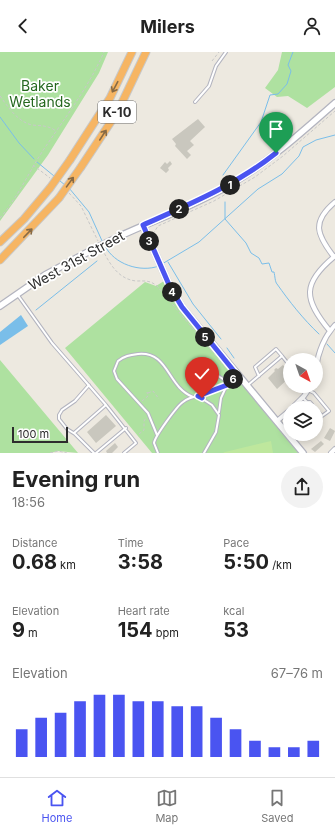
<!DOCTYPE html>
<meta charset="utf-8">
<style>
body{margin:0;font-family:Inter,sans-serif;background:#f2f2f2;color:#222;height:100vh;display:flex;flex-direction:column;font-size:15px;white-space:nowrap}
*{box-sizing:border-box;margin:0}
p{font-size:13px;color:#767676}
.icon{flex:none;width:22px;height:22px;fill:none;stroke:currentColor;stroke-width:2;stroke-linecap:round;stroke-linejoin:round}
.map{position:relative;height:401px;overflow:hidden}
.drawer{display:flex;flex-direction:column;background:#fff;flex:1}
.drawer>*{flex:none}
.needle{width:26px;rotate:140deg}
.fabs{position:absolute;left:283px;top:301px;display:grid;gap:8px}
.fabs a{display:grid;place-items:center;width:40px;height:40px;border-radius:50%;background:#fff;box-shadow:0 2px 10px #0003;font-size:20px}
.scale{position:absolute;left:12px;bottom:10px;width:56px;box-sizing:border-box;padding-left:4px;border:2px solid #2d2d2d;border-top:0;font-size:11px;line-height:14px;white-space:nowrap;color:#2d2d2d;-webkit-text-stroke:3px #fff;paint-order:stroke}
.pin{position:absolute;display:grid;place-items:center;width:34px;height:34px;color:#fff;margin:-41px -17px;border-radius:50% 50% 50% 0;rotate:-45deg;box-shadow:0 0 4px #0007}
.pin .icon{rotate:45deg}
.km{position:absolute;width:20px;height:20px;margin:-10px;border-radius:50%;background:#222;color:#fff;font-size:11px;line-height:20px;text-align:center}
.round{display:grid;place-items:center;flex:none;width:42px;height:42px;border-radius:21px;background:#f2f2f2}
.head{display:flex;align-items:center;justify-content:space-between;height:68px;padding:0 12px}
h1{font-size:22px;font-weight:700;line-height:30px}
.stats{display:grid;grid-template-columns:repeat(3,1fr);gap:6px;height:68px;padding:4px 12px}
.stats div{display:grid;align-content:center}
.stats b{font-size:20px;font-weight:700}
.stats small{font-size:11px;font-weight:400}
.stats p{font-size:11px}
.chart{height:112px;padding:8px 12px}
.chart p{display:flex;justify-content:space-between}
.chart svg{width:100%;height:72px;margin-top:4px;stroke:#4a54f1;stroke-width:6}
header{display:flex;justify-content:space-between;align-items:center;height:52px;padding:0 12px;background:#fff;font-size:18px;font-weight:700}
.tabs{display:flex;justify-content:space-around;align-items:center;height:56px;border-top:1px solid #e0e0e0;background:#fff;font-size:11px;color:#767676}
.tabs a{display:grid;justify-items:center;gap:2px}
.tabs .on{color:#4a54f1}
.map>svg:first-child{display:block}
.green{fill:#aee1a0}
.pitch{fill:#bee79d}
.water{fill:#7abee9}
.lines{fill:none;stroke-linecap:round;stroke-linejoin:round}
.stream{stroke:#7abee9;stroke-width:1}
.building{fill:#c9c7be}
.lane-casing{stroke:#b3b4bf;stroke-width:4}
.street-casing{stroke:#b3b4bf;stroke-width:6}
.secondary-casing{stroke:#b3b4bf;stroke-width:8}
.highway-casing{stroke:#c8c8c8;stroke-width:9}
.path{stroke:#c8c8c8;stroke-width:1;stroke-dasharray:3 2;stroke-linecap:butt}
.lane{stroke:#fff;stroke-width:2}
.street{stroke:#fff;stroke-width:4}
.secondary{stroke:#fff;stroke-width:5.5}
.highway{stroke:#f6b563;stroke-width:7}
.secondary-bridge-casing{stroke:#b3b4bf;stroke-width:8;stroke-linecap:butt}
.highway-bridge-casing{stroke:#c8c8c8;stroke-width:9;stroke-linecap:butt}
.secondary-bridge{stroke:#fff;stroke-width:5.5}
.highway-bridge{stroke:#f6b563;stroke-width:7}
.oneway{stroke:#876a45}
.route-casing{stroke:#fff;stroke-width:8}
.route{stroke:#4a54f1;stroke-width:5}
.labels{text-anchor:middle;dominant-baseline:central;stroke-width:3.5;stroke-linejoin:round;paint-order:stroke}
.shield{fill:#fff;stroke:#6c6c6c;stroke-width:1}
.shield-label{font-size:13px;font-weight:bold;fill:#2d2d2d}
.park-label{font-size:14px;fill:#25681f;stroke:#fff}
.street-label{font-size:14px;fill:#2d2d2d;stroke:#fff}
</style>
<header><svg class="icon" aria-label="back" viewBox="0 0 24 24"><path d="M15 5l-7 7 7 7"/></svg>Milers<svg class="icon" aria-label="person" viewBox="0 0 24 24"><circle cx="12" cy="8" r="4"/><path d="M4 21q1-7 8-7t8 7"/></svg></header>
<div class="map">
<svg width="335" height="401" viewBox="0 0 335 401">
<rect width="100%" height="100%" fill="#ede9e0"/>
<path class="green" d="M0,0H108L99,21L48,103L0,169Z
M282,0H335V35L307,56L288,44L277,45L265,36L278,18Z
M164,229L173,246L188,267L300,401H152L65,296L145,230L156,234Z
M0,308L78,401L58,399L50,401H0Z"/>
<path class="pitch" d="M271,389L273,401H223L225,400Z"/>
<path class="water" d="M21,263L28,274L0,293V280Z"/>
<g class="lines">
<path class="stream" d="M0,65L19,91L34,107
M37,110L54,124
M223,123L261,70L270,43L278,42L287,32L291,19L288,13L293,0
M60,129L65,133
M69,136L89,160L103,191
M225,150V167L246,191L251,201L259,206L262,212L269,211L272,220H274C275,224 275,230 277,232C289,249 303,267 319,282
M105,194C114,212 140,221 159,214
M168,210L193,252L221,287
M162,212L199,190L258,137L282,122L299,104L303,95L316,88L335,83
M36,258L97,209
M327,292L335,301
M227,296L234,306"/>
</g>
<path class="building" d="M198,67L205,75L190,89L194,93L187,99L191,103L187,107L175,94L176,92L172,87Z
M170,109L172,112L168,116L169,118L166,121L160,116L165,110L167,112Z
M299,303H308V308H295V305H299Z
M283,313L290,321V325L277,337L268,326L275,319L274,318L276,316L278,317Z
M106,363L116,374L96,391L87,380Z
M330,376L335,379L330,389L324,386Z
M321,389L324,392L315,400L311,397Z
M115,391L118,395L112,401H107L106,399Z"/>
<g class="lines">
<g class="lane-casing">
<path id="lane" d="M195,50L209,34L216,14L226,0
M17,242L52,291L106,353L136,391L124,401
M206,316L229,331
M259,324L255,315L276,297L282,304
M89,333L75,349L62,358L59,363V367L67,377L75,382L94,401
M248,333L282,304L290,314
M308,338L314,341L329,359L322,364L316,357
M199,344L227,333L237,324
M303,346L307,350H310L315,356
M219,360L221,346L227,333
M74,381L106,353
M157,383L148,361L117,327L114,319L118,309C124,304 130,303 138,302C169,299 167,335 193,345
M96,401L126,376
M158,401L154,391C155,384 177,354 183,350C188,346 192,345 198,344L212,353L219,363L216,380L204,401"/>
</g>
<g class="street-casing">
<path id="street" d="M334,205C317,183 311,170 335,150
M330,279C303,247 302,231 335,204
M316,317C318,300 323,286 335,273
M292,356L304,344L311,334
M277,369L290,358
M331,401L335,397"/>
</g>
<g class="secondary-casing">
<path id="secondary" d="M143,173L170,235L182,255L303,401
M120,184C157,167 196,153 231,132C269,110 302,80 335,51
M0,254L45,223L88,200"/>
</g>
<g class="highway-casing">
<path id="highway" d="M70,108L110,46L132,0
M81,115L118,59L146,0
M0,190L24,167L50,136
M0,208L59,146"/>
</g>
<path class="path" d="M212,9L219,0
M0,44C8,55 18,70 32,73C41,74 48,73 56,79
M33,113L50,126
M69,141L81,154L98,189
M0,166C19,144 30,117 46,94C67,63 89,34 104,0
M153,182L158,174L214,149L255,125L283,104L335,59
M102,197C110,212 118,227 136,229C145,229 150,228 157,234L226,316
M148,341L153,339L159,347
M142,349L148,344L147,340
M139,382L144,378V369L146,366
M50,401L58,399L67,401"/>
<use href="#lane" class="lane"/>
<use href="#street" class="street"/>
<use href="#secondary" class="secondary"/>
<use href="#highway" class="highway"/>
<g class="secondary-bridge-casing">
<path id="secondary-bridge" d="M88,200L120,184"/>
</g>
<g class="highway-bridge-casing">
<path id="highway-bridge" d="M50,136L70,108
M59,146L81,115"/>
</g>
<use href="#secondary-bridge" class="secondary-bridge"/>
<use href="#highway-bridge" class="highway-bridge"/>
</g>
<defs><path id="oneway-shaft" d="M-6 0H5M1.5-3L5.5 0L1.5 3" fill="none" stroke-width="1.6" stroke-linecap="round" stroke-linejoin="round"/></defs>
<g class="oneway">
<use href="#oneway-shaft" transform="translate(115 35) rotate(118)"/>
<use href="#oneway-shaft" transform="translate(103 83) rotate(-57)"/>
<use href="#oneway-shaft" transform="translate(70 130) rotate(-54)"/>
<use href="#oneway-shaft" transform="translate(28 181) rotate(-46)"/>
</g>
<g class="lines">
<g class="route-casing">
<path id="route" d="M202,346L198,344L227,333L238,324L182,255L170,235L143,173C190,152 236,133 276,101"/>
</g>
<use href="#route" class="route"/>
</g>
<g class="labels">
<rect class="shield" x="98" y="49" width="38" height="22" rx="3"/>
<g class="shield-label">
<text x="117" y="60">K-10</text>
</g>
<g class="park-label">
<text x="40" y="33">Baker<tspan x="40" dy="16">Wetlands</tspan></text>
</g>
<g class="street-label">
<text transform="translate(76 208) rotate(-29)">West 31st Street</text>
</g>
</g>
</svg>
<div class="fabs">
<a><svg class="needle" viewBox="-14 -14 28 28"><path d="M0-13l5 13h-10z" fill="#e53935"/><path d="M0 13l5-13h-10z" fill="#767676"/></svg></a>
<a><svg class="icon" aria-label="layers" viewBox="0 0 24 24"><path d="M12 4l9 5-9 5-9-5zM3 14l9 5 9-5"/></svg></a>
</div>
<div class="scale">100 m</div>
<div class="pin" style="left:276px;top:101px;background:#1e9e55"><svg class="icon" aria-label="arrive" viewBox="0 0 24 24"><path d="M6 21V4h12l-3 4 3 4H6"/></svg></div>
<div class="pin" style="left:202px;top:346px;background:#d93025"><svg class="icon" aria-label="check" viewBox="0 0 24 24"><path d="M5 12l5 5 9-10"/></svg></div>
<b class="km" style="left:230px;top:133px">1</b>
<b class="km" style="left:179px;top:157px">2</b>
<b class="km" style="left:149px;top:189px">3</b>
<b class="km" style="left:172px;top:240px">4</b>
<b class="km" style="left:205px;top:285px">5</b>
<b class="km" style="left:233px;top:327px">6</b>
</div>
<section class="drawer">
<div class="head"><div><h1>Evening run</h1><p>18:56</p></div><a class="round"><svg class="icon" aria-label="share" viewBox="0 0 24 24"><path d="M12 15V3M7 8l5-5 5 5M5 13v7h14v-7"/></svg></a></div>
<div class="stats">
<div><p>Distance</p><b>0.68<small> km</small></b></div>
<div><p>Time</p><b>3:58</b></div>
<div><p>Pace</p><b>5:50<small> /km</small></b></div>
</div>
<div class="stats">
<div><p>Elevation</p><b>9<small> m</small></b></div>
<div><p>Heart rate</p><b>154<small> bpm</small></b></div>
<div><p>kcal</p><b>53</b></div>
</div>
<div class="chart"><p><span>Elevation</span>67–76 m</p>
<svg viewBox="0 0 160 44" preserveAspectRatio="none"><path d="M5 44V27M15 44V20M25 44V17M35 44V10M45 44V6M55 44V6M65 44V10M75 44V10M85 44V13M95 44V13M105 44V20M115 44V27M125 44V34M135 44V38M145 44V38M155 44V34"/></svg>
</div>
</section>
<nav class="tabs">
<a class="on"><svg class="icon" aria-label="home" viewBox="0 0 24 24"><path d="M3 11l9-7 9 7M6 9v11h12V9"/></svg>Home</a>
<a><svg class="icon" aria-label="map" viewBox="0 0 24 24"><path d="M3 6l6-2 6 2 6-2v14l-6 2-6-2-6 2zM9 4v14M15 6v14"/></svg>Map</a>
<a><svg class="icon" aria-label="saved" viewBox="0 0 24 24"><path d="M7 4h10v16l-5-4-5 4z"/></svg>Saved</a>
</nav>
